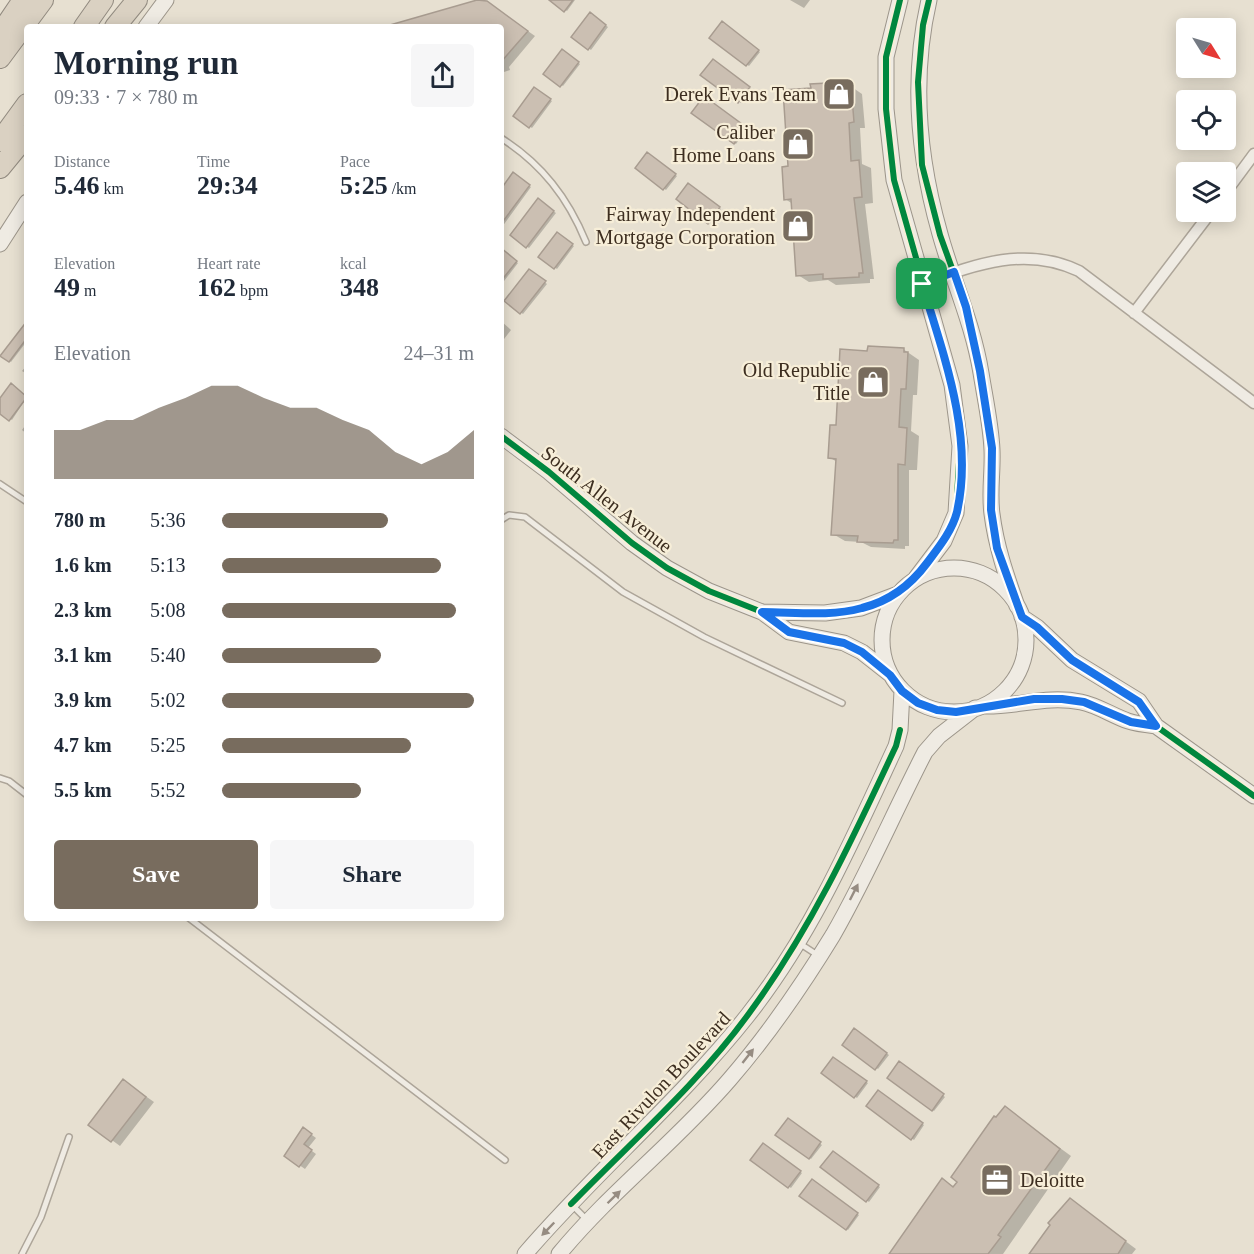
<!DOCTYPE html>
<meta charset="utf-8">
<style>
body{margin:0;font-family:Georgia,serif;background:#f6f6f7;color:#1f2937;height:100vh;display:flex;flex-direction:column;font-size:22px;white-space:nowrap}
*{box-sizing:border-box;margin:0}
p{font-size:20px;color:#747a83}
.icon{flex:none;width:33px;height:33px;fill:none;stroke:currentColor;stroke-width:2;stroke-linecap:round;stroke-linejoin:round}
.map{position:relative;flex:1;overflow:hidden}
.sheet{position:absolute;left:24px;top:24px;width:480px;height:897px;display:flex;flex-direction:column;background:#fff;border-radius:6px;box-shadow:0 3px 15px #0003}
.sheet>*{flex:none}
.needle{width:39px;rotate:127deg}
.buttons{position:absolute;left:1176px;top:18px;display:grid;gap:12px}
.buttons a{display:grid;place-items:center;width:60px;height:60px;border-radius:6px;background:#fff;box-shadow:0 3px 15px #0003;font-size:30px}
.pin{position:absolute;display:grid;place-items:center;width:51px;height:51px;color:#fff;margin:-26px;border-radius:12px;box-shadow:0 3px 9px #0006}
.round{display:grid;place-items:center;flex:none;width:63px;height:63px;border-radius:6px;background:#f6f6f7}
.overview{display:flex;align-items:center;justify-content:space-between;height:102px;padding:0 30px}
h1{font-size:33px;font-weight:600;line-height:45px}
.stats{display:grid;grid-template-columns:repeat(3,1fr);gap:9px;height:102px;padding:6px 30px}
.stats div{display:grid;align-content:center}
.stats b{font-size:26px;font-weight:600}
.stats small{font-size:16px;font-weight:400}
.stats p{font-size:16px}
.chart{height:168px;padding:12px 30px}
.chart p{display:flex;justify-content:space-between}
.chart svg{width:100%;height:108px;margin-top:6px;fill:#786c5e;opacity:.7}
.primary-button{display:flex;gap:12px;margin-top:auto;padding:12px 30px}
.primary-button a{flex:1;height:69px;border-radius:6px;background:#786c5e;color:#fff;font-size:24px;font-weight:600;line-height:69px;text-align:center}
.primary-button a+a{background:#f6f6f7;color:#1f2937}
ul{padding:0 30px;list-style:none;font-size:20px}
li{display:grid;grid-template-columns:96px 72px 1fr;align-items:center;height:45px}
li i{height:15px;border-radius:8px;background:#786c5e}
.map>svg:first-child{display:block}
.shadow{fill:#0003}
.building{fill:#cbbfb2;stroke:#a89c90;stroke-width:1.5}
.lines{fill:none;stroke-linecap:round;stroke-linejoin:round}
.lane-casing{stroke:#ada599;stroke-width:8}
.street-casing{stroke:#ada599;stroke-width:13}
.secondary-casing{stroke:#9c958a;stroke-width:17}
.highway-casing{stroke:#928b80;stroke-width:22}
.lane{stroke:#efebe3;stroke-width:5}
.street{stroke:#efebe3;stroke-width:10}
.secondary{stroke:#efebe3;stroke-width:15}
.highway{stroke:#dad1c2;stroke-width:20}
.cycleway-casing{stroke:#f7eed8;stroke-width:10}
.cycleway{stroke:#00873e;stroke-width:6}
.oneway{fill:#968c82}
.route-casing{stroke:#fff;stroke-width:12}
.route{stroke:#1a73e8;stroke-width:8}
.labels{text-anchor:middle;dominant-baseline:central;stroke-width:4.5;stroke-linejoin:round;paint-order:stroke}
.poi-label{font-size:20px;fill:#3d2e20;stroke:#f7eed8;text-anchor:end}
.street-label{font-size:20px;fill:#3d2e20;stroke:#f7eed8}
</style>
<div class="map">
<svg width="1254" height="1254" viewBox="0 0 1254 1254">
<rect width="100%" height="100%" fill="#e7e0d1"/>
<path class="shadow" d="M483,0L535,36L509,67L510,70L501,73V27H388Z
M551,0H575L567,11Z
M790,0H810L804,8Z
M591,14L608,27L591,50L573,37Z
M724,24L760,52L749,66L711,37Z
M563,51L580,64L563,86L546,74Z
M713,61L751,89L741,103L702,75Z
M846,83L862,94L865,128H860L862,164L871,168L873,203L865,204L874,279H870V283L836,285L828,280L809,282L798,275L793,204L785,199L790,168Z
M534,89L552,101L532,128L515,116Z
M704,98L747,129L736,144L694,113Z
M649,155L677,176L666,190L637,167Z
M513,174L531,187L502,227L501,191Z
M689,185L721,209L710,223L678,199Z
M538,200L556,213L529,248L512,235Z
M557,234L574,246L557,269L540,257Z
M501,250L518,263L501,285Z
M530,271L547,284L523,314L506,301Z
M501,321L511,330L501,343Z
M27,323V341L11,362L3,356Z
M903,349L919,360L917,395H913L911,431L919,436L917,470H909V546H905V549L871,547L861,542L845,541L833,534L837,462L829,457L837,427L869,352Z
M27,365V374L22,371Z
M11,385L27,397L12,420L0,412V400Z
M27,423V434L22,430Z
M855,1030L889,1055L878,1069L844,1045Z
M834,1059L868,1083L857,1098L823,1073Z
M900,1063L945,1097L934,1111L889,1078Z
M124,1081L154,1102L120,1146L90,1124Z
M879,1092L924,1125L914,1140L868,1106Z
M1005,1108L1071,1156L1003,1254H890L920,1215L917,1213L942,1180L955,1187Z
M788,1120L822,1145L811,1159L777,1134Z
M308,1132L316,1138L308,1148L316,1154L305,1169L286,1156Z
M763,1145L802,1173L791,1188L752,1160Z
M833,1153L880,1187L869,1202L822,1167Z
M812,1181L859,1215L848,1230L801,1196Z
M1070,1200L1136,1249L1132,1254H1031Z"/>
<path class="building" d="M477,0L487,1L528,31L501,62L502,66H501V27H383Z
M549,0H573L564,12Z
M590,12L606,25L588,50L571,37Z
M722,21L759,50L746,66L709,38Z
M562,49L579,62L560,87L543,74Z
M713,59L750,87L738,103L700,75Z
M846,82L847,86L851,85L854,122L849,123L851,161L859,160L862,197L854,198L863,273H859V277L823,279V274L796,276L791,199L784,200L782,167L788,166L783,90L811,88L810,84Z
M534,87L551,99L529,128L513,116Z
M704,96L746,127L734,144L691,113Z
M647,152L676,174L663,190L635,168Z
M513,172L530,185L501,224V189Z
M688,183L720,207L708,224L676,199Z
M538,198L554,211L526,248L510,235Z
M557,232L573,244L554,269L538,257Z
M501,248L517,261L501,281Z
M529,269L546,281L520,314L504,301Z
M27,321V338L9,362L0,356Z
M868,346L904,348V352H908L906,389H901L899,427L907,428L905,465L898,464V540H894L893,543L857,542L858,536L831,535L836,459L828,458L830,425H836L840,349L867,351Z
M11,383L27,397L9,421L0,414V398Z
M854,1028L887,1053L875,1070L842,1045Z
M833,1057L867,1081L854,1098L821,1073Z
M899,1061L944,1094L932,1111L887,1078Z
M123,1079L146,1097L111,1142L88,1125Z
M878,1090L923,1123L911,1140L866,1106Z
M1005,1106L1060,1149L998,1235L1001,1237L988,1254H889L942,1178L953,1187L957,1182L951,1177L994,1116L996,1117Z
M788,1118L821,1142L809,1159L775,1135Z
M303,1127L312,1134L304,1144L312,1150L299,1167L284,1156Z
M763,1143L801,1171L788,1188L750,1160Z
M833,1151L879,1185L866,1202L820,1167Z
M812,1179L858,1213L846,1230L799,1196Z
M1070,1198L1126,1241L1118,1254H1029L1050,1225L1048,1223Z"/>
<g class="lines">
<g class="lane-casing">
<path id="lane" d="M501,138C542,164 568,198 586,242
M0,484L27,502
M501,520L509,515L525,517L623,592L704,637L842,703
M0,778L9,781L27,795
M189,918L505,1160
M799,943L819,956
M572,1205L587,1220
M22,1254L41,1217L69,1137"/>
</g>
<g class="street-casing">
<path id="street" d="M1226,192L1254,154
M922,284C974,265 1025,245 1079,271L1254,403
M1134,313L1211,212"/>
</g>
<g class="secondary-casing">
<path id="secondary" d="M900,0L886,57V109L894,180L952,385L960,446L956,513L944,541L916,578
M929,0C911,78 918,157 940,234C953,281 973,324 981,373C985,398 991,425 992,450C993,471 989,493 992,514C996,546 1006,575 1017,606
M146,27L166,0
M0,244L27,202
M501,436L549,472L632,543L667,568L709,591L762,612L789,632L844,643L862,652L890,674
M882 640a72 72 0 1 1 144 0a72 72 0 1 1-144 0Z
M762,612L825,613L861,608L898,594
M1022,617L1037,627L1072,660L1139,701L1156,726L1254,796
M984,706C1018,707 1046,695 1081,702C1097,705 1113,716 1128,721C1137,724 1147,725 1156,726
M525,1254C596,1171 680,1101 748,1015C812,934 853,839 896,746L900,730L902,691
M559,1254C611,1191 677,1141 730,1079C768,1035 803,984 833,935C867,876 894,812 925,752L939,736L975,708"/>
</g>
<g class="highway-casing">
<path id="highway" d="M84,27L103,0
M115,27L137,0
M0,34L23,0
M0,58L43,0
M0,141L27,104
M0,168L27,135"/>
</g>
<use href="#lane" class="lane"/>
<use href="#street" class="street"/>
<use href="#secondary" class="secondary"/>
<use href="#highway" class="highway"/>
<g class="cycleway-casing">
<path id="cycleway" d="M900,0L886,57V109L894,180L952,385L960,446L956,513L944,541
M929,0L923,25L918,82L922,165L940,235L966,307L980,371L992,448L991,510L997,548
M501,436L549,472L632,543L667,568L709,591L762,612L789,632L844,643L854,648
M762,612L825,613L861,608
M1055,646L1072,660L1139,701L1156,726L1254,796
M1034,699L1084,702L1131,722L1156,726
M571,1204C632,1141 699,1083 750,1012C811,929 853,838 896,746L900,730"/>
</g>
<use href="#cycleway" class="cycleway"/>
</g>
<defs><path id="oneway-solid" d="M-6-.8H1V-3.2L6.5 0L1 3.2V.8H-6Z" transform="scale(1.5)"/></defs>
<g class="oneway">
<use href="#oneway-solid" transform="translate(854 892) rotate(-63)"/>
<use href="#oneway-solid" transform="translate(748 1056) rotate(-52)"/>
<use href="#oneway-solid" transform="translate(614 1197) rotate(-44)"/>
<use href="#oneway-solid" transform="translate(548 1229) rotate(134)"/>
</g>
<g class="lines">
<g class="route-casing">
<path id="route" d="M954,272L966,307L980,371L992,448L991,510L997,548L1022,617L1037,627L1072,660L1139,702L1156,726L1131,722L1084,702L1062,699H1034L956,712L937,710L918,703L902,691L890,675L862,652L844,643L789,632L762,612C794,612 830,617 862,608C890,601 910,586 927,563C939,547 952,531 957,512C974,436 944,356 922,284Z"/>
</g>
<use href="#route" class="route"/>
</g>
<defs>
<g id="shop-square" transform="scale(1.725)"><rect x="-9" y="-9" width="18" height="18" rx="4" fill="#786c5e" stroke="#f7eed8"/><path d="M-5-2.5h2.3a2.7 3.5 0 0 1 5.4 0H5L5.5 6h-11ZM-1.5-2.5h3a1.5 2.3 0 0 0-3 0Z" fill="#fff"/></g>
<g id="office-square" transform="scale(1.725)"><rect x="-9" y="-9" width="18" height="18" rx="4" fill="#786c5e" stroke="#f7eed8"/><path d="M-6-3h4V-5.5h4V-3h4V5H-6ZM-1-4.5V-3h2v-1.5ZM-6 0V1H6V0Z" fill="#fff"/></g>
</defs>
<g fill-rule="evenodd">
<use href="#shop-square" x="839" y="94"/>
<use href="#shop-square" x="798" y="144"/>
<use href="#shop-square" x="798" y="226"/>
<use href="#shop-square" x="873" y="382"/>
<use href="#office-square" x="997" y="1180"/>
</g>
<g class="labels">
<g class="poi-label">
<text x="816" y="94">Derek Evans Team</text>
<text x="775" y="132">Caliber<tspan x="775" dy="23">Home Loans</tspan></text>
<text x="775" y="214">Fairway Independent<tspan x="775" dy="23">Mortgage Corporation</tspan></text>
<text x="850" y="370">Old Republic<tspan x="850" dy="23">Title</tspan></text>
<text x="1020" y="1180" text-anchor="start">Deloitte</text>
</g>
<g class="street-label">
<text transform="translate(607 499) rotate(38)">South Allen Avenue</text>
<text transform="translate(661 1085) rotate(-47)">East Rivulon Boulevard</text>
</g>
</g>
</svg>
<div class="buttons">
<a><svg class="needle" viewBox="-14 -14 28 28"><path d="M0-13l5 13h-10z" fill="#e53935"/><path d="M0 13l5-13h-10z" fill="#747a83"/></svg></a>
<a><svg class="icon" aria-label="locate" viewBox="0 0 24 24"><circle cx="12" cy="12" r="6"/><path d="M12 2v4M12 18v4M2 12h4M18 12h4"/></svg></a>
<a><svg class="icon" aria-label="layers" viewBox="0 0 24 24"><path d="M12 4l9 5-9 5-9-5zM3 14l9 5 9-5"/></svg></a>
</div>
<div class="pin" style="left:922px;top:284px;background:#1e9e55"><svg class="icon" aria-label="arrive" viewBox="0 0 24 24"><path d="M6 21V4h12l-3 4 3 4H6"/></svg></div>
<section class="sheet">
<div class="overview"><div><h1>Morning run</h1><p>09:33 · 7 × 780 m</p></div><a class="round"><svg class="icon" aria-label="share" viewBox="0 0 24 24"><path d="M12 15V3M7 8l5-5 5 5M5 13v7h14v-7"/></svg></a></div>
<div class="stats">
<div><p>Distance</p><b>5.46<small> km</small></b></div>
<div><p>Time</p><b>29:34</b></div>
<div><p>Pace</p><b>5:25<small> /km</small></b></div>
</div>
<div class="stats">
<div><p>Elevation</p><b>49<small> m</small></b></div>
<div><p>Heart rate</p><b>162<small> bpm</small></b></div>
<div><p>kcal</p><b>348</b></div>
</div>
<div class="chart"><p><span>Elevation</span>24–31 m</p>
<svg viewBox="0 0 160 44" preserveAspectRatio="none"><path d="M0 44V24L10 24L20 20L30 20L40 15L50 11L60 6L70 6L80 11L90 15L100 15L110 20L120 24L130 33L140 38L150 33L160 24V44z"/></svg>
</div>
<ul>
<li><b>780 m</b>5:36<i style="width:66%"></i></li>
<li><b>1.6 km</b>5:13<i style="width:87%"></i></li>
<li><b>2.3 km</b>5:08<i style="width:93%"></i></li>
<li><b>3.1 km</b>5:40<i style="width:63%"></i></li>
<li><b>3.9 km</b>5:02<i style="width:100%"></i></li>
<li><b>4.7 km</b>5:25<i style="width:75%"></i></li>
<li><b>5.5 km</b>5:52<i style="width:55%"></i></li>
</ul>
<div class="primary-button"><a>Save</a><a>Share</a></div>
</section>
</div>
